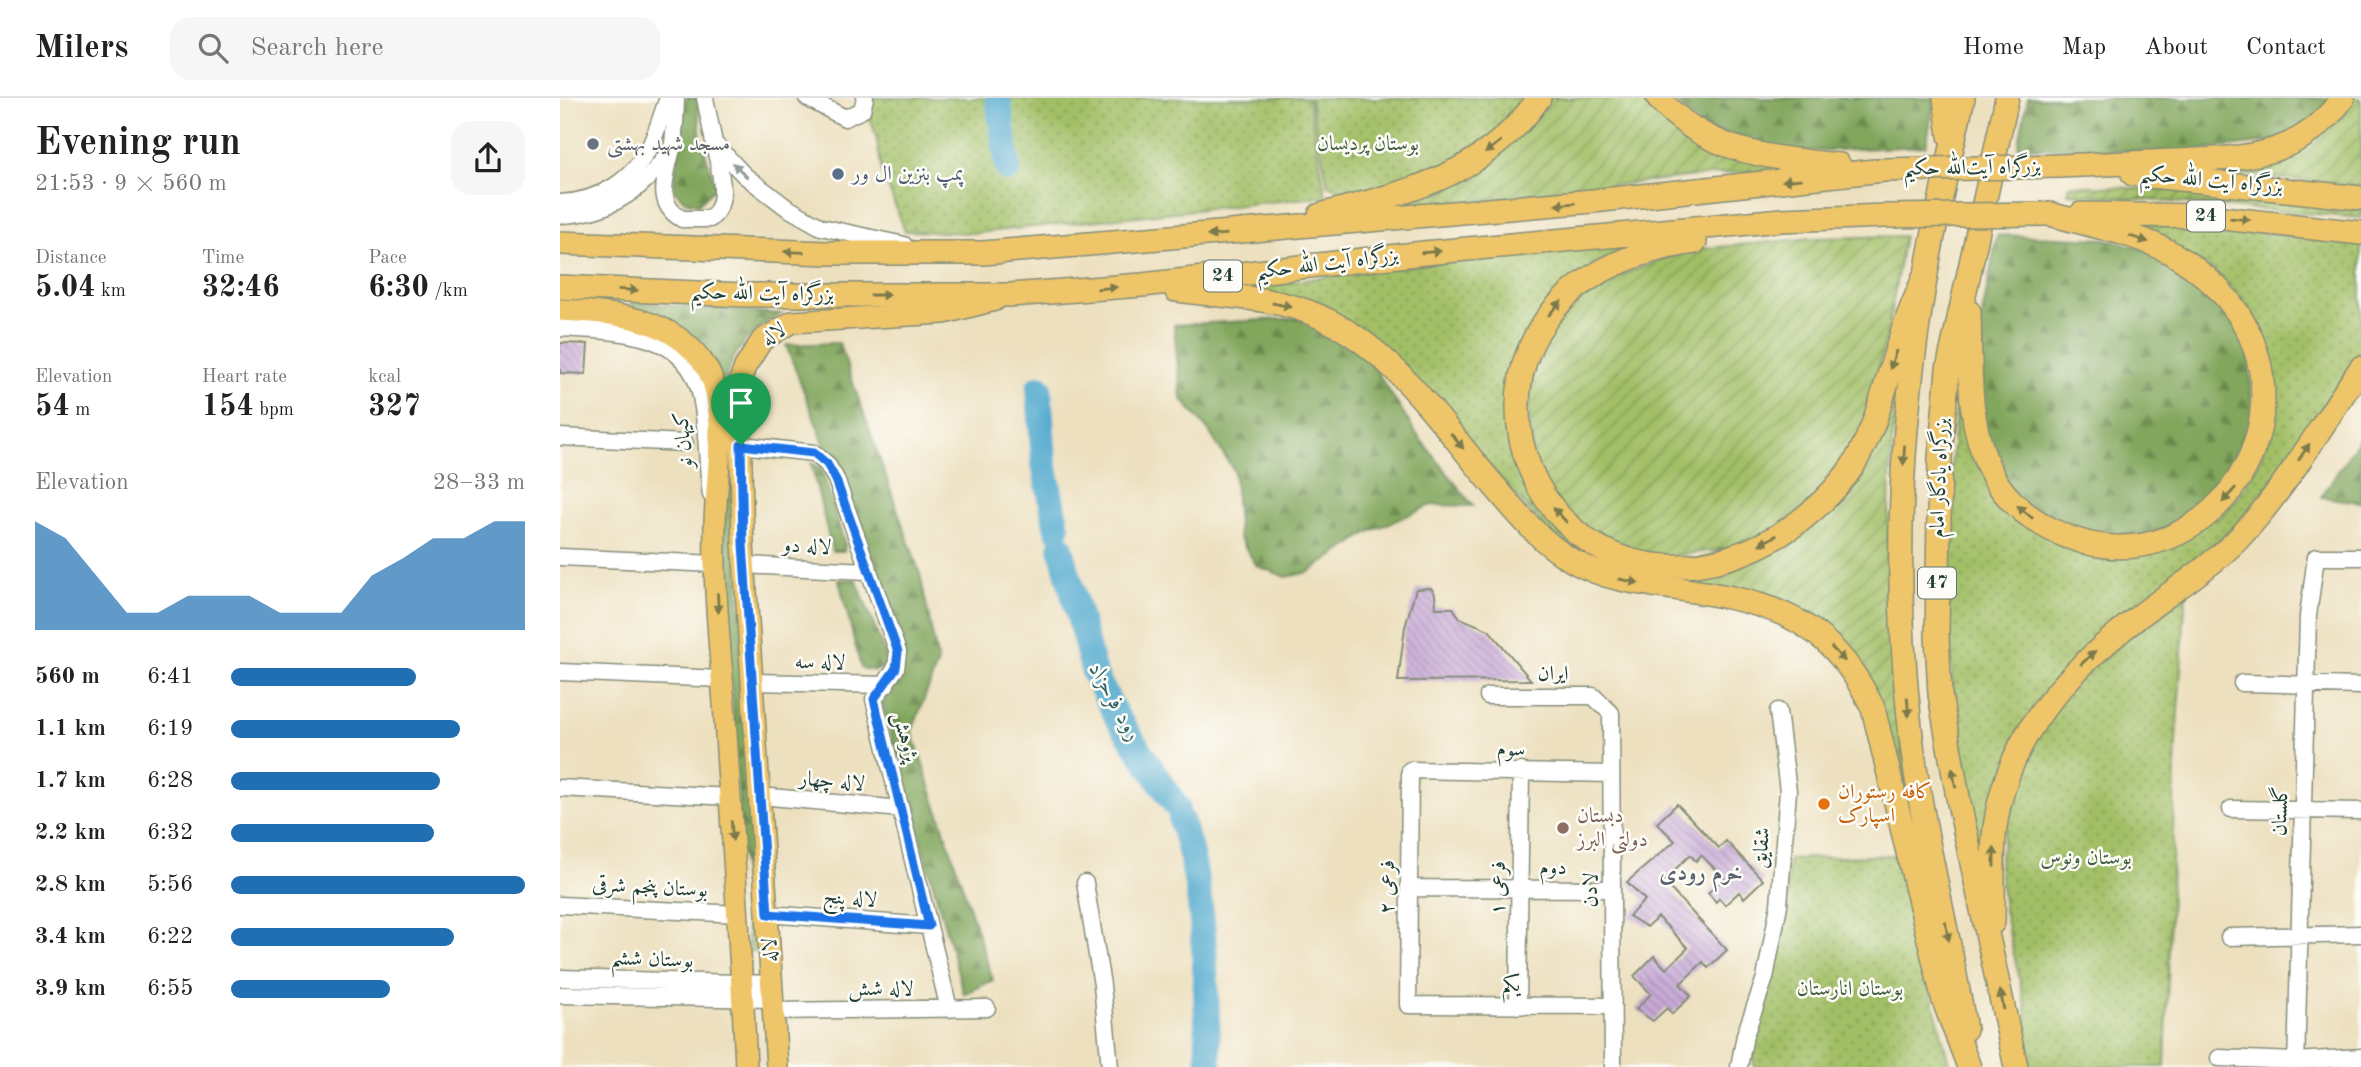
<!DOCTYPE html>
<meta charset="utf-8">
<style>
body{margin:0;font-family:"Old Standard TT",Amiri,serif;background:#f6f6f6;color:#222;height:100vh;display:flex;flex-direction:column;font-size:26px;white-space:nowrap}
*{box-sizing:border-box;margin:0}
p{font-size:23px;color:#767676}
.icon{flex:none;width:38px;height:38px;fill:none;stroke:currentColor;stroke-width:2;stroke-linecap:round;stroke-linejoin:round}
.map{position:relative;flex:1;overflow:hidden}
.side{display:flex;flex-direction:column;background:#fff;width:560px}
.side>*{flex:none}
.pin{position:absolute;display:grid;place-items:center;width:60px;height:60px;color:#fff;margin:-72px -30px;border-radius:50% 50% 50% 0;rotate:-45deg;box-shadow:0 0 7px #0007}
.pin .icon{rotate:45deg}
.round{display:grid;place-items:center;flex:none;width:74px;height:74px;border-radius:21px;background:#f6f6f6}
.overview{display:flex;align-items:center;justify-content:space-between;height:119px;padding:0 35px}
h1{font-size:38px;font-weight:700;line-height:52px}
.figures{display:grid;grid-template-columns:repeat(3,1fr);gap:10px;height:119px;padding:7px 35px}
.figures div{display:grid;align-content:center}
.figures b{font-size:30px;font-weight:700}
.figures small{font-size:19px;font-weight:400}
.figures p{font-size:19px}
.chart{height:196px;padding:14px 35px}
.chart p{display:flex;justify-content:space-between}
.chart svg{width:100%;height:126px;margin-top:7px;fill:#1f6fb2;opacity:.7}
ul{padding:0 35px;list-style:none;font-size:23px}
li{display:grid;grid-template-columns:112px 84px 1fr;align-items:center;height:52px}
li i{height:18px;border-radius:9px;background:#1f6fb2}
header{display:flex;align-items:center;gap:42px;box-sizing:border-box;height:98px;padding:0 35px;background:#fff;border-bottom:2px solid #e0e0e0}
header strong{font-size:33px}
nav{display:flex;gap:38px;margin-inline-start:auto;font-size:24px}
.search{width:490px;height:63px;background:#f6f6f6;display:flex;align-items:center;gap:18px;box-sizing:border-box;padding:0 24px;border-radius:21px;color:#767676;font-size:26px}
main{display:flex;flex:1;min-height:0}
.map>svg:first-child{display:block}
.grass{fill:url(#grass-dots);stroke:#607e4d;stroke-width:2}
.forest{fill:url(#forest-firs);stroke:#507248;stroke-width:2}
.garden{fill:url(#garden-furrows);stroke:#607e4d;stroke-width:2}
.water{fill:url(#water-rules);stroke:#387381;stroke-width:2}
.lines{fill:none;stroke-linecap:round;stroke-linejoin:round}
.river{stroke:#50a9ce;stroke-width:26}
.building{fill:url(#building-back-hatch)}
.minor-casing{stroke:#868e7a;stroke-width:19}
.major-casing{stroke:#868e7a;stroke-width:24}
.highway-casing{stroke:#868e7a;stroke-width:26}
.minor{stroke:#fff;stroke-width:16}
.major{stroke:#eec569;stroke-width:21}
.highway{stroke:#eec569;stroke-width:23}
.highway-bridge-casing{stroke:#868e7a;stroke-width:26;stroke-linecap:butt}
.highway-bridge{stroke:#eec569;stroke-width:23}
.oneway{fill:#7c7a4c}
.oneway2{fill:#8f9e9a}
.route-casing{stroke:#fff;stroke-width:14}
.route{stroke:#1a73e8;stroke-width:9}
.worship-dot{fill:#6b7280;stroke:#fdfcf7;stroke-width:2.5}
.service-dot{fill:#5c6f8a;stroke:#fdfcf7;stroke-width:2.5}
.food-dot{fill:#e8710a;stroke:#fdfcf7;stroke-width:2.5}
.education-dot{fill:#8d6e63;stroke:#fdfcf7;stroke-width:2.5}
.labels{text-anchor:middle;dominant-baseline:central;stroke-width:5;stroke-linejoin:round;paint-order:stroke}
.shield{fill:#fdfcf7;stroke:#62766e;stroke-width:2}
.shield-label{font-size:19px;font-weight:bold;fill:#1f3d34}
.worship-label{font-size:21px;fill:#5b616d;stroke:#fdfcf7;text-anchor:start}
.park-label{font-size:21px;fill:#405e40;stroke:#fdfcf7}
.street-label{font-size:21px;fill:#1f3d34;stroke:#fdfcf7}
.service-label{font-size:21px;fill:#4e5e75;stroke:#fdfcf7;text-anchor:start}
.food-label{font-size:21px;fill:#c56008;stroke:#fdfcf7;text-anchor:start}
.education-label{font-size:21px;fill:#785e54;stroke:#fdfcf7;text-anchor:start}
.water-label{font-size:23px;font-style:italic;fill:#30636a;stroke:#fdfcf7}
.neighbourhood-label{font-size:23px;font-weight:bold;fill:#5a636d;stroke:#fdfcf7}
</style>
<header>
<strong>Milers</strong>
<div class="search"><svg class="icon" aria-label="search" viewBox="0 0 24 24"><circle cx="10" cy="10" r="6"/><path d="M15 15l6 6"/></svg>Search here</div>
<nav><a>Home</a><a>Map</a><a>About</a><a>Contact</a></nav>
</header>
<main>
<section class="side">
<div class="overview"><div><h1>Evening run</h1><p>21:53 · 9 × 560 m</p></div><a class="round"><svg class="icon" aria-label="share" viewBox="0 0 24 24"><path d="M12 15V3M7 8l5-5 5 5M5 13v7h14v-7"/></svg></a></div>
<div class="figures">
<div><p>Distance</p><b>5.04<small> km</small></b></div>
<div><p>Time</p><b>32:46</b></div>
<div><p>Pace</p><b>6:30<small> /km</small></b></div>
</div>
<div class="figures">
<div><p>Elevation</p><b>54<small> m</small></b></div>
<div><p>Heart rate</p><b>154<small> bpm</small></b></div>
<div><p>kcal</p><b>327</b></div>
</div>
<div class="chart"><p><span>Elevation</span>28–33 m</p>
<svg viewBox="0 0 160 44" preserveAspectRatio="none"><path d="M0 44V6L10 12L20 25L30 38L40 38L50 32L60 32L70 32L80 38L90 38L100 38L110 25L120 19L130 12L140 12L150 6L160 6V44z"/></svg>
</div>
<ul>
<li><b>560 m</b>6:41<i style="width:63%"></i></li>
<li><b>1.1 km</b>6:19<i style="width:78%"></i></li>
<li><b>1.7 km</b>6:28<i style="width:71%"></i></li>
<li><b>2.2 km</b>6:32<i style="width:69%"></i></li>
<li><b>2.8 km</b>5:56<i style="width:100%"></i></li>
<li><b>3.4 km</b>6:22<i style="width:76%"></i></li>
<li><b>3.9 km</b>6:55<i style="width:54%"></i></li>
</ul>
</section>
<div class="map">
<svg width="1801" height="969" viewBox="0 0 1801 969">
<defs>
<pattern id="grass-dots" width="8" height="8" patternUnits="userSpaceOnUse" patternTransform="scale(1.75)"><rect width="8" height="8" fill="#a2bf66"/><path d="M2 2h.1M6 6h.1" fill="none" stroke="#839c55" stroke-width="1.8" stroke-linecap="round"/></pattern>
<pattern id="forest-firs" width="22" height="20" patternUnits="userSpaceOnUse" patternTransform="scale(1.75)"><rect width="22" height="20" fill="#81a65b"/><path d="M5 1l3.5 6h-7zM16 11l3.5 6h-7z" fill="#69884c"/></pattern>
<pattern id="garden-furrows" width="10" height="10" patternUnits="userSpaceOnUse" patternTransform="scale(1.75)"><rect width="10" height="10" fill="#a2bf66"/><path d="M-1 1l2-2M0 10L10 0M9 11l2-2" fill="none" stroke="#839c55"/></pattern>
<pattern id="water-rules" width="6" height="5" patternUnits="userSpaceOnUse" patternTransform="scale(1.75)"><rect width="6" height="5" fill="#50a9ce"/><path d="M0 2.5h6" fill="none" stroke="#428ba8"/></pattern>
<pattern id="building-back-hatch" width="6" height="6" patternUnits="userSpaceOnUse" patternTransform="scale(1.75)"><rect width="6" height="6" fill="#c8a9d7"/><path d="M-1 5l2 2M0 0l6 6M5-1l2 2" fill="none" stroke="#a28baf"/></pattern>
</defs>
<rect width="100%" height="100%" fill="#fdfcf7"/>
<filter id="ink" filterUnits="userSpaceOnUse"><feTurbulence type="fractalNoise" baseFrequency=".0143" numOctaves="2"/><feDisplacementMap in="SourceGraphic" scale="14" xChannelSelector="R" yChannelSelector="G"/><feConvolveMatrix kernelMatrix="1 2 1 2 8 2 1 2 1" color-interpolation-filters="sRGB"/></filter>
<filter id="wash" filterUnits="userSpaceOnUse"><feTurbulence type="fractalNoise" baseFrequency=".00686" numOctaves="4" result="noise"/><feDisplacementMap in="SourceGraphic" scale="28" xChannelSelector="R" yChannelSelector="G"/><feGaussianBlur stdDeviation="1.57" result="paint"/><feColorMatrix in="noise" values="0 0 0 0 0 0 0 0 0 0 0 0 0 0 0 0 0 1.4 0 .05"/><feComposite in="paint" operator="in"/></filter>
<g filter="url(#wash)">
<rect width="100%" height="100%" fill="#ede0bf"/>
<path class="grass" d="M303,0H748L766,98L415,135L345,133L322,73L316,37Z
M750,0H964L933,37L898,63L824,90L789,96L768,87Z
M1552,124L1680,132L1801,146V256L1692,412L1459,630L1428,797C1410,696 1387,593 1387,490C1386,411 1393,334 1403,255L1402,314L1408,344L1658,421C1733,348 1736,235 1649,170C1621,150 1583,138 1552,124Z
M1087,143C1052,157 1014,173 989,204C958,241 957,271 955,317C955,329 952,343 955,354C964,389 990,429 1021,448C1040,459 1065,465 1085,474L1051,471L997,444L835,261L676,191L856,167Z
M1626,494L1616,644L1605,969H1470L1466,910L1444,812L1439,767L1455,673L1512,585Z
M1335,757L1390,969H1194L1193,945L1224,831L1229,761Z"/>
<path class="forest" d="M126,0H137L141,41L156,89L138,106L125,103L113,91Z
M1110,0H1375L1366,48L1227,54L1142,29Z
M1468,0H1772L1748,25L1718,43L1619,55L1458,49Z
M1437,137L1547,141L1587,152L1651,192L1689,250L1693,338L1656,399L1603,432L1546,438L1499,426L1451,391L1423,333L1419,234Z
M72,204L221,216C189,234 172,251 164,288C136,244 123,222 70,207Z
M740,220L804,254L858,338L913,408L871,407L809,434L749,474L726,479L697,468L679,440L674,373L648,332L621,300L614,227Z
M279,245L360,476L378,564L352,633L433,882L404,896L322,605L342,573L344,553L226,247Z
M1801,339V404L1761,399Z
M167,345L171,348L199,848L193,855L188,852L164,464Z
M251,365L261,369L285,447L284,453H272Z
M296,481L329,567L315,573L301,570L279,482Z"/>
<path class="garden" d="M990,0H1090L1101,16L1254,68L1127,79L818,114Z
M1793,0H1801V88L1611,70L1670,69Z
M1510,87L1628,93L1801,111V120L1508,95Z
M1344,138L1327,237L1305,326L1267,388L1228,423L1177,449L1104,459L1064,451L1026,433L991,398L973,361L967,296L981,244L1026,190L1127,152L1253,140Z
M1340,263C1318,441 1328,602 1364,777L1355,762L1281,547L1085,474L1103,475L1262,415Z"/>
<path class="water" d="M431,0H445L455,65L437,69Z"/>
<g class="lines">
<path class="river" d="M438,0L448,71
M479,290L484,365L497,431
M501,450L534,575L557,619L617,709
M621,722C649,803 644,885 649,969"/>
</g>
<g id="blocks">
<path class="building" d="M0,245L28,246L26,276L0,275Z
M871,490L875,496L876,510H893L900,520L929,532L971,582L838,583L845,529L856,491Z
M1117,706L1159,750L1166,743L1203,782L1184,800L1179,794L1165,807L1159,800L1156,804L1148,795L1164,780L1141,757L1136,763L1130,757L1103,783L1167,852L1148,870L1143,864L1120,886L1131,898L1112,916L1107,910L1093,923L1076,911L1091,896L1074,878L1094,858L1106,871L1128,850L1098,819L1087,829L1069,818L1085,802L1067,784L1115,743L1097,725Z"/>
</g>
</g>
<g filter="url(#ink)">
<use href="#blocks" fill-opacity="0" stroke="#868e7a" stroke-width="2"/>
<g class="lines">
<g class="minor-casing">
<path id="minor" d="M116,0C116,15 115,30 113,45C109,71 91,104 122,121H150C172,104 158,68 154,45
M145,0L154,45L184,77L226,109L261,129L344,147
M247,0L285,20L302,12L305,0
M0,105C40,103 73,83 91,46C98,31 102,15 108,0
M0,117C46,116 80,95 106,58
M0,230C52,233 125,231 140,294C148,327 146,363 151,397
M0,339L125,345
M181,347L254,355L267,366L276,381L338,554L336,570L314,601L389,911
M0,459L156,466
M184,467L307,473
M0,574L162,581
M192,584L326,587
M1682,585L1801,588
M928,598H1033L1051,615L1053,969
M1051,676L850,672L848,907L1053,908
M0,690L170,699
M200,698L341,711
M1671,711L1801,713
M525,785L542,887L550,969
M849,790L1052,791
M0,807L179,816
M208,816L369,828
M1669,839L1801,836
M0,880L213,886
M0,897L214,901
M958,908L961,673
M215,913L427,910
M1659,960L1736,963L1801,959
M1179,969L1185,937L1205,880L1219,807L1228,693L1218,613
M1736,969L1748,518L1756,459H1801"/>
</g>
<g class="major-casing">
<path id="major" d="M0,212C54,215 114,218 146,269C170,308 156,380 155,425C153,490 161,556 165,621C172,737 181,853 186,969
M217,969L183,446L179,286L185,269L202,242L232,224L384,215L435,202"/>
</g>
<g class="highway-casing">
<path id="highway" d="M1098,0C1148,56 1208,59 1279,67
M1385,0L1390,38
M1403,0C1390,58 1376,117 1366,176C1340,325 1333,478 1350,629C1361,731 1388,830 1405,931
M1447,0L1388,271L1380,359L1377,538L1380,597L1399,705L1456,969
M1500,68C1538,66 1576,65 1614,63C1682,60 1739,62 1783,0
M1573,76L1801,100
M1521,116L1643,118L1801,135
M760,117C847,94 924,79 979,0
M1135,144C848,183 947,525 1168,460C1215,446 1257,415 1287,376C1316,337 1325,284 1341,239C1348,217 1357,196 1366,175
M0,145L268,155H423L1033,103L1324,72
M0,189L183,197H450L582,187L864,155L1222,122L1324,118
M616,192C655,198 699,198 737,210C821,236 870,311 924,376C951,407 978,444 1015,464C1043,480 1074,484 1106,489C1204,503 1266,513 1313,610L1384,903L1409,969
M1409,214C1411,268 1406,320 1429,370C1441,397 1465,418 1492,432C1659,515 1801,270 1615,157C1578,135 1531,128 1490,116
M1433,824C1434,793 1431,760 1435,729C1447,637 1507,574 1577,520C1610,494 1647,472 1677,442C1726,391 1761,327 1801,270"/>
</g>
<use href="#minor" class="minor"/>
<use href="#major" class="major"/>
<use href="#highway" class="highway"/>
<g class="highway-bridge-casing">
<path id="highway-bridge" d="M1324,72L1500,68
M1324,118L1490,116"/>
</g>
<use href="#highway-bridge" class="highway-bridge"/>
</g>
<defs><path id="oneway-solid" d="M-6-.8H1V-3.2L6.5 0L1 3.2V.8H-6Z" transform="scale(1.75)"/></defs>
<g class="oneway">
<use href="#oneway-solid" transform="translate(933 49) rotate(142)"/>
<use href="#oneway-solid" transform="translate(1232 82) rotate(174)"/>
<use href="#oneway-solid" transform="translate(1005 106) rotate(175)"/>
<use href="#oneway-solid" transform="translate(1680 121) rotate(5)"/>
<use href="#oneway-solid" transform="translate(657 137) rotate(175)"/>
<use href="#oneway-solid" transform="translate(1579 141) rotate(18)"/>
<use href="#oneway-solid" transform="translate(234 154) rotate(-178)"/>
<use href="#oneway-solid" transform="translate(871 154) rotate(-5)"/>
<use href="#oneway-solid" transform="translate(547 190) rotate(-5)"/>
<use href="#oneway-solid" transform="translate(68 192) rotate(3)"/>
<use href="#oneway-solid" transform="translate(320 197)"/>
<use href="#oneway-solid" transform="translate(722 207) rotate(11)"/>
<use href="#oneway-solid" transform="translate(995 210) rotate(-49)"/>
<use href="#oneway-solid" transform="translate(1333 262) rotate(108)"/>
<use href="#oneway-solid" transform="translate(897 343) rotate(50)"/>
<use href="#oneway-solid" transform="translate(1744 354) rotate(-56)"/>
<use href="#oneway-solid" transform="translate(1344 357) rotate(93)"/>
<use href="#oneway-solid" transform="translate(1669 397) rotate(132)"/>
<use href="#oneway-solid" transform="translate(1465 414) rotate(-141)"/>
<use href="#oneway-solid" transform="translate(1000 417) rotate(-133)"/>
<use href="#oneway-solid" transform="translate(1208 442) rotate(152)"/>
<use href="#oneway-solid" transform="translate(1069 483) rotate(11)"/>
<use href="#oneway-solid" transform="translate(158 505) rotate(87)"/>
<use href="#oneway-solid" transform="translate(1278 556) rotate(46)"/>
<use href="#oneway-solid" transform="translate(1528 560) rotate(-42)"/>
<use href="#oneway-solid" transform="translate(1348 609) rotate(85)"/>
<use href="#oneway-solid" transform="translate(1394 680) rotate(-100)"/>
<use href="#oneway-solid" transform="translate(172 733) rotate(86)"/>
<use href="#oneway-solid" transform="translate(1434 759) rotate(-90)"/>
<use href="#oneway-solid" transform="translate(1387 833) rotate(79)"/>
<use href="#oneway-solid" transform="translate(1442 902) rotate(-101)"/>
</g>
<use class="oneway2" href="#oneway-solid" transform="translate(180 72) rotate(-135)"/>
</g>
<g class="lines" filter="url(#ink)">
<g class="route-casing">
<path id="route" d="M181,347L254,355L267,366L276,382L338,554L336,570L314,601L369,828L208,816L183,446Z"/>
</g>
<use href="#route" class="route"/>
</g>
<circle class="worship-dot" cx="33" cy="46" r="7"/>
<circle class="service-dot" cx="278" cy="76" r="7"/>
<circle class="food-dot" cx="1264" cy="706" r="7"/>
<circle class="education-dot" cx="1003" cy="730" r="7"/>
<g class="labels">
<g class="shield">
<rect x="1627" y="102.5" width="38" height="31" rx="5"/>
<rect x="644" y="162.5" width="38" height="31" rx="5"/>
<rect x="1358" y="469.5" width="38" height="31" rx="5"/>
</g>
<g class="shield-label">
<text x="1646" y="118">24</text>
<text x="663" y="178">24</text>
<text x="1377" y="485">47</text>
</g>
<g class="worship-label">
<text x="47" y="46">مسجد شهید بهشتی</text>
</g>
<g class="park-label">
<text x="808" y="46">بوستان پردیسان</text>
<text x="1526" y="760">بوستان ونوس</text>
<text x="1290" y="891">بوستان انارستان</text>
</g>
<g class="street-label">
<text transform="translate(1412 70) rotate(-1)">بزرگراه آیت‌الله حکیم</text>
<text transform="translate(1651 83) rotate(5)">بزرگراه آیت الله حکیم</text>
<text transform="translate(767 166) rotate(-7)">بزرگراه آیت الله حکیم</text>
<text transform="translate(202 196) rotate(1)">بزرگراه آیت الله حکیم</text>
<text transform="translate(214 237) rotate(-35)">لاله</text>
<text transform="translate(124 342) rotate(-95)">کیهان نو</text>
<text transform="translate(1380 380) rotate(-88)">بزرگراه یادگار امام</text>
<text transform="translate(247 449) rotate(3)">لاله دو</text>
<text transform="translate(260 565) rotate(1)">لاله سه</text>
<text x="993" y="576">ایران</text>
<text transform="translate(345 639) rotate(76)">پژوهش</text>
<text transform="translate(951 652) rotate(1)">سوم</text>
<text transform="translate(272 684) rotate(5)">لاله چهار</text>
<text transform="translate(1721 713) rotate(-88)">گلستان</text>
<text transform="translate(1202 750) rotate(-85)">شقایق</text>
<text x="993" y="770">دوم</text>
<text transform="translate(828 789) rotate(-89)">فرعی ۲</text>
<text transform="translate(90 790) rotate(3)">بوستان پنجم شرقی</text>
<text transform="translate(939 790) rotate(-89)">فرعی ۱</text>
<text transform="translate(1031 792) rotate(-90)">لادن</text>
<text transform="translate(290 801) rotate(4)">لاله پنج</text>
<text transform="translate(211 852) rotate(-94)">لاله</text>
<text transform="translate(92 862) rotate(2)">بوستان ششم</text>
<text x="951" y="887">یکم</text>
<text x="321" y="891">لاله شش</text>
</g>
<g class="service-label">
<text x="292" y="76">پمپ بنزین ال ور</text>
</g>
<g class="food-label">
<text x="1278" y="694">کافه رستوران<tspan x="1278" dy="24">اسپارک</tspan></text>
</g>
<g class="education-label">
<text x="1017" y="718">دبستان<tspan x="1017" dy="24">دولتی البرز</tspan></text>
</g>
<g class="water-label">
<text transform="translate(555 604) rotate(61)">رود فرحزاد</text>
</g>
<g class="neighbourhood-label">
<text x="1141" y="775">خرم رودی</text>
</g>
</g>
</svg>
<div class="pin" style="left:181px;top:347px;background:#1e9e55"><svg class="icon" aria-label="arrive" viewBox="0 0 24 24"><path d="M6 21V4h12l-3 4 3 4H6"/></svg></div>
</div>
</main>
